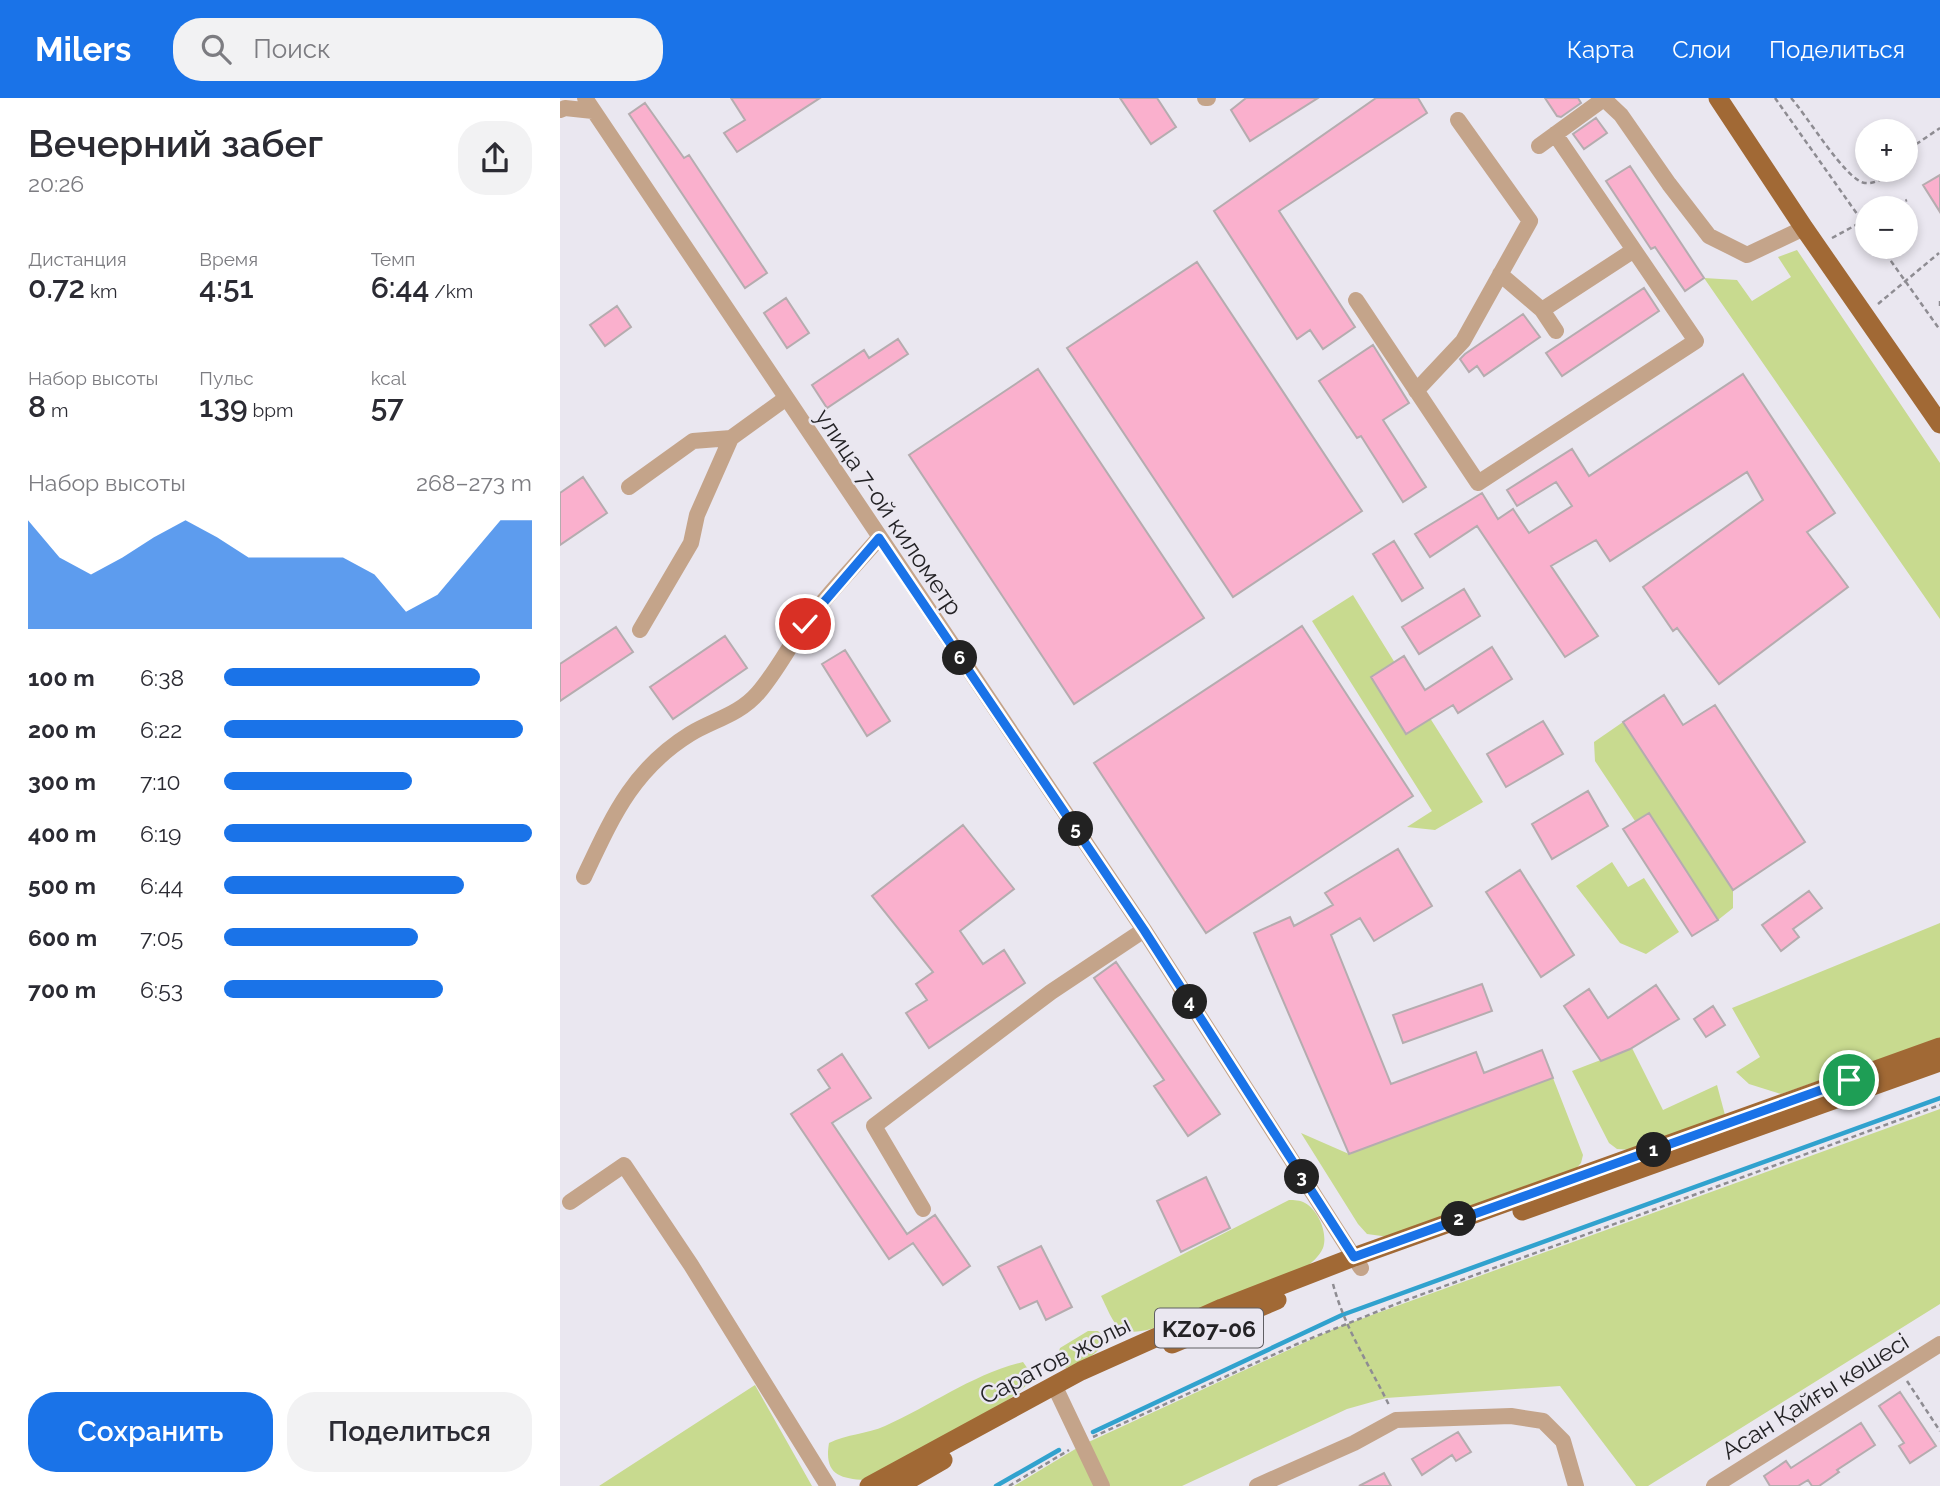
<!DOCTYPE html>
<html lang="ru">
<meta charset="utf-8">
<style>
body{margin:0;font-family:Raleway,sans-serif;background:#f2f2f3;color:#2b2b33;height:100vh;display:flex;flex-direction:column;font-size:26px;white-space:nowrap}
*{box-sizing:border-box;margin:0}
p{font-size:23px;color:#7c7c81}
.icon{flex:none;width:38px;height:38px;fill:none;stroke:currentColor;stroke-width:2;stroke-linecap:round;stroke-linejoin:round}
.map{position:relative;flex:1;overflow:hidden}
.drawer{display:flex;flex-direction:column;background:#fff;width:560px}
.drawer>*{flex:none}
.tools{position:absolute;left:1295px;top:21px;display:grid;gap:14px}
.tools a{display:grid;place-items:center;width:63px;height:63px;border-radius:50%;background:#fff;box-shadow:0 4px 10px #0003;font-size:35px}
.pin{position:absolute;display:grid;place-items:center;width:60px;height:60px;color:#fff;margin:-30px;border:4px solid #fff;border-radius:50%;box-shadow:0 2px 7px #0007}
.km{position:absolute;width:35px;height:35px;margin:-18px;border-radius:50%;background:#222;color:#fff;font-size:19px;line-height:35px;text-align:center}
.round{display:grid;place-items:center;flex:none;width:74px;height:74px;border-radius:28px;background:#f2f2f3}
.summary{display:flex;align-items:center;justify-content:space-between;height:119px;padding:0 28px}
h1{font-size:38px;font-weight:600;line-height:52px}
.figures{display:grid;grid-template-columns:repeat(3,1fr);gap:10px;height:119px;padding:7px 28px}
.figures div{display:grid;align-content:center}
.figures b{font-size:30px;font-weight:600}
.figures small{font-size:19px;font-weight:400}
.figures p{font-size:19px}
.chart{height:196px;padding:14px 28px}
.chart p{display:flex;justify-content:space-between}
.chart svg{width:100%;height:126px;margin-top:7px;fill:#1a73e8;opacity:.7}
.action{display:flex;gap:14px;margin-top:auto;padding:14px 28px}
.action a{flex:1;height:80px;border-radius:28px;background:#1a73e8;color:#fff;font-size:28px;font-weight:600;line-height:80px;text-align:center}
.action a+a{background:#f2f2f3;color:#2b2b33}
ul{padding:0 28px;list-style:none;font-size:23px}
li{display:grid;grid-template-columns:112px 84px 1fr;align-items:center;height:52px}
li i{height:18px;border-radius:9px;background:#1a73e8}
header{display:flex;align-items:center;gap:42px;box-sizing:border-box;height:98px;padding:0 35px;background:#1a73e8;color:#fff}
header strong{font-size:33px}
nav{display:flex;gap:38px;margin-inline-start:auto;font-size:24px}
.search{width:490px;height:63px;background:#f2f2f3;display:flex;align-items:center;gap:18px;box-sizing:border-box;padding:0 24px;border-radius:28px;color:#7c7c81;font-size:26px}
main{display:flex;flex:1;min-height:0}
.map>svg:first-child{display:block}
.green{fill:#c8da8f}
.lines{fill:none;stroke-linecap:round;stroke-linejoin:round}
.stream{stroke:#31a2ce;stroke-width:4.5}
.building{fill:#fab0cd;stroke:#b5acaf;stroke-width:2}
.path{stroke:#8e8c92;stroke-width:2.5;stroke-dasharray:5 3.5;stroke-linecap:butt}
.minor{stroke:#c4a48a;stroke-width:16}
.major{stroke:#a16935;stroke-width:19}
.route-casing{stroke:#fff;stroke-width:14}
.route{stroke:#1a73e8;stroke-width:9}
.labels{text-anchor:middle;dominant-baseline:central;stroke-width:5;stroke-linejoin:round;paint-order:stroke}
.shield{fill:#eae7f0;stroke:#5f5e63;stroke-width:2}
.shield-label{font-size:23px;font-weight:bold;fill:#242326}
.street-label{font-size:24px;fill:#242326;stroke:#eae7f0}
</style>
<header>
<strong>Milers</strong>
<div class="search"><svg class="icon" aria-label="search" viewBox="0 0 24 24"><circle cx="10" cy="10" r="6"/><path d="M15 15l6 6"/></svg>Поиск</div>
<nav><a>Карта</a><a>Слои</a><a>Поделиться</a></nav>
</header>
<main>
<section class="drawer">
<div class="summary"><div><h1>Вечерний забег</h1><p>20:26</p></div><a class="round"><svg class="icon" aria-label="share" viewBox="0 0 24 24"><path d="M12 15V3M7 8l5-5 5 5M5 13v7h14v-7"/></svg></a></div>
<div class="figures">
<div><p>Дистанция</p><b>0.72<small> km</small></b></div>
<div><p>Время</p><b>4:51</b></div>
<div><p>Темп</p><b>6:44<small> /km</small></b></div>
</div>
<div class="figures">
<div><p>Набор высоты</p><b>8<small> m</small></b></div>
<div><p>Пульс</p><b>139<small> bpm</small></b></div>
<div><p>kcal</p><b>57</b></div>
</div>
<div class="chart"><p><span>Набор высоты</span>268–273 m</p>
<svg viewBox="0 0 160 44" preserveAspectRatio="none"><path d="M0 44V6L10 19L20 25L30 19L40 12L50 6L60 12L70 19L80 19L90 19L100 19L110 25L120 38L130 32L140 19L150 6L160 6V44z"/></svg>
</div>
<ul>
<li><b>100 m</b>6:38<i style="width:83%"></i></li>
<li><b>200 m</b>6:22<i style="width:97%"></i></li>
<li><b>300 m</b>7:10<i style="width:61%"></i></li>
<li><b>400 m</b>6:19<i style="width:100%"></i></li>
<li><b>500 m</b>6:44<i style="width:78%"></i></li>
<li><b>600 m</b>7:05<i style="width:63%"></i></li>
<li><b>700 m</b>6:53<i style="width:71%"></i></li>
</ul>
<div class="action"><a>Сохранить</a><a>Поделиться</a></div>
</section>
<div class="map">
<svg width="1380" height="1388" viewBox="0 0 1380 1388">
<rect width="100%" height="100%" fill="#eae7f0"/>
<path class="green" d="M1237,152L1380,365V521L1144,180L1177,182L1192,203L1231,179L1218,159Z
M793,497L835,565L811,579L845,635L870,620L923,704L875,732L847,729L872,713L752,523Z
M1063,624L1173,792V810L1158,822L1089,715L1075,723L1035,663L1034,644Z
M1052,764L1068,789L1084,780L1119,834L1086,856L1060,845L1016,788Z
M1380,825V940L1221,996L1189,986L1176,974L1200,959L1172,910Z
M1072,950L1103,1012L1157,987L1165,1017L1072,1052L1057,1051L1049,1045L1012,973Z
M993,980L1023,1057L1021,1065L1014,1073L829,1139L807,1136L798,1126L741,1035L789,1056Z
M1380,1011V1206L1088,1388H1076L1000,1288L826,1300L787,1311L622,1388H454L522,1347L776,1230Z
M729,1102C734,1102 740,1102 745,1105C759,1113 768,1136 763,1150C759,1159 751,1165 744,1171L591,1231C556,1240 555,1226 541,1198Z
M528,1233H538L542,1237V1249L528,1261L506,1270L497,1259L500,1250Z
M463,1264L473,1278C466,1302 333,1366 305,1382C278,1381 264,1375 269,1345C287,1336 307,1336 325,1328C372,1307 413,1276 463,1264Z
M195,1287L252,1388H39Z"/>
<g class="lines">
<path class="stream" d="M533,1334L782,1217L1380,1000
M436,1388L499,1352"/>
</g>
<path class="building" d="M171,0H260L177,54L164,35L185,22Z
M560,0H597L616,29L591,46Z
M686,0H758L690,43L671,12Z
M816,0H858L867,15L719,113L795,229L763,251L750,232L737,241L654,113Z
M985,0H1018L1021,5L1001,19L997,18Z
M85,5L124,60L129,57L207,175L185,190L69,16Z
M1036,20L1047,35L1024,51L1013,36Z
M1070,68L1144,180L1125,193L1095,149L1091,151L1046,83Z
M1380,77V114L1363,87Z
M637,164L802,413L673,499L507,250Z
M1084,190L1099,213L1002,278L986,255Z
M226,200L249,235L227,250L204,215Z
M57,208L71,229L45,248L30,227Z
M963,216L980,239L924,278L917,268L909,274L900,261L905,256Z
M338,241L348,256L267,310L252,287L304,252L309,260Z
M813,247L849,305L823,322L866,389L843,404L801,338L797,340L759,283Z
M478,271L644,520L514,606L349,357Z
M1183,276L1275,415L1247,434L1288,489L1159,586L1117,530L1113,533L1083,489L1203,402L1187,374L1050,463L1036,442L991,468L1038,538L1005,559L917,428L870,459L855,436L922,395L938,421L953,411L969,435L1012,408L996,384L957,408L947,392L1012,351L1029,378Z
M23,379L47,415L0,447V395Z
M834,443L863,490L842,503L813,456Z
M904,491L920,518L859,556L842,529Z
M742,528L853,698L646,835L534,665Z
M56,529L73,554L0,603V566Z
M165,538L187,570L113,621L90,589Z
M932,549L952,581L898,615L893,607L846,636L811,579L844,558L865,592Z
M285,552L330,623L307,638L262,566Z
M1104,597L1123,627L1155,607L1245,744L1173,792L1063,624Z
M983,623L1003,656L946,689L927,656Z
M1028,693L1048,728L992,761L972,726Z
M1089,715L1158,822L1132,838L1063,731Z
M403,727L454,791L400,833L423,866L444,852L465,885L369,950L346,915L367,902L356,886L373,874L312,798Z
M838,751L872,808L814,843L800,820L771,837L831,986L916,954L924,975L982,952L993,980L789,1056L694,835L730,819L734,828L773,807L765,795Z
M960,772L1014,857L981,879L926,794Z
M1249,793L1262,810L1233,831L1239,839L1221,853L1202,827Z
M556,864L660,1016L628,1038L594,988L604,982L534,880Z
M922,886L932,913L843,945L833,917Z
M1096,887L1119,921L1070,951L1041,963L1004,908L1029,891L1048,920Z
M1153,908L1165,927L1146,939L1134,921Z
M282,956L311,1000L272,1025L347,1136L375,1117L410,1168L383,1187L353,1145L329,1161L231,1016L270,990L258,972Z
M646,1079L670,1130L621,1154L597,1103Z
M481,1148L512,1209L486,1222L477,1203L460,1211L438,1169Z
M1340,1294L1376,1348L1350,1365L1339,1348L1344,1345L1319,1308Z
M1301,1325L1315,1347L1277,1372L1279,1374L1259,1388H1252L1248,1382L1238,1388H1210L1204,1378L1226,1363L1231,1370Z
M898,1334L911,1354L896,1363L892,1357L862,1377L852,1361Z
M824,1375L831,1388H799Z"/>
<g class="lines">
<path class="path" d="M1215,0L1307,130
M1231,0C1246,16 1286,83 1305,85C1317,86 1325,79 1334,72
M1349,51L1380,30
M1346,58L1349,51L1346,42
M1330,110L1347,102
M1272,140L1307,121
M1321,149L1380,232
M1380,203V210
M1318,206L1379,155
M773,1186C785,1231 810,1268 830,1309
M1347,1283L1380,1333
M533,1339L737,1246L841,1204L1380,1007
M449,1388L509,1352"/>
<path class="minor" d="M25,0L584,832L801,1170
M645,0H648
M1044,1L1061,17L1109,86L1149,138L1187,157L1244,130
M0,12L5,10L33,13
M979,48L1045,0
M940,176L982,212L996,233
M796,202L918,385L1136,243L995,36
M982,212L1074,152
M856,293L903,243L970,123L898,22
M69,389L133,343L171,340L225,301
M80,532L131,445L137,417L171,340
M24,779C52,720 72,672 130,636C153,622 179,617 198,595C217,573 229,548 246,525C268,495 295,468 319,440
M10,1104L64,1067L131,1167L268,1388
M363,1111L314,1028L491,894L584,832
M494,1287L542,1388
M697,1388L794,1345L836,1322L951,1318L983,1323L1003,1343L1016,1388
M1154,1388L1380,1246"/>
<path class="major" d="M1158,0L1244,130L1380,326
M962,1113L1380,964
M612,1246L717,1202
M309,1388L521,1273L662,1210L794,1159L1380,949
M338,1388L383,1362"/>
</g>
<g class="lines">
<g class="route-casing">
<path id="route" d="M245,526L319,440L584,832L794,1159L1289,982"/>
</g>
<use href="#route" class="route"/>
</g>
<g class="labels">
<rect class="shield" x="595" y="1210.5" width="108" height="39" rx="5"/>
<g class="shield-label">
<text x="649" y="1230">KZ07-06</text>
</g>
<g class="street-label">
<text transform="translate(329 414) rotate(56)">улица 7-ой километр</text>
<text transform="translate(495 1262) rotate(-27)">Саратов жолы</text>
<text transform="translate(1255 1298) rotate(-32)">Асан Қайғы көшесі</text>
</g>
</g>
</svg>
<div class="tools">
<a>+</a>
<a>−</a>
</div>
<div class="pin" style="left:1289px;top:982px;background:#1e9e55"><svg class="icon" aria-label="arrive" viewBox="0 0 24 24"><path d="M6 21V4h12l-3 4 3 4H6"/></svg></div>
<div class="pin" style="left:245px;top:526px;background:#d93025"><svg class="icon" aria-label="check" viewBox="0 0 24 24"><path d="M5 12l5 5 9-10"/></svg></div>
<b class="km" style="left:1094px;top:1052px">1</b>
<b class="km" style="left:899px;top:1121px">2</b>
<b class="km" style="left:742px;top:1079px">3</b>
<b class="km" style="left:630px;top:904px">4</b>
<b class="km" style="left:516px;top:731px">5</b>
<b class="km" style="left:400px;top:560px">6</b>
</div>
</main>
